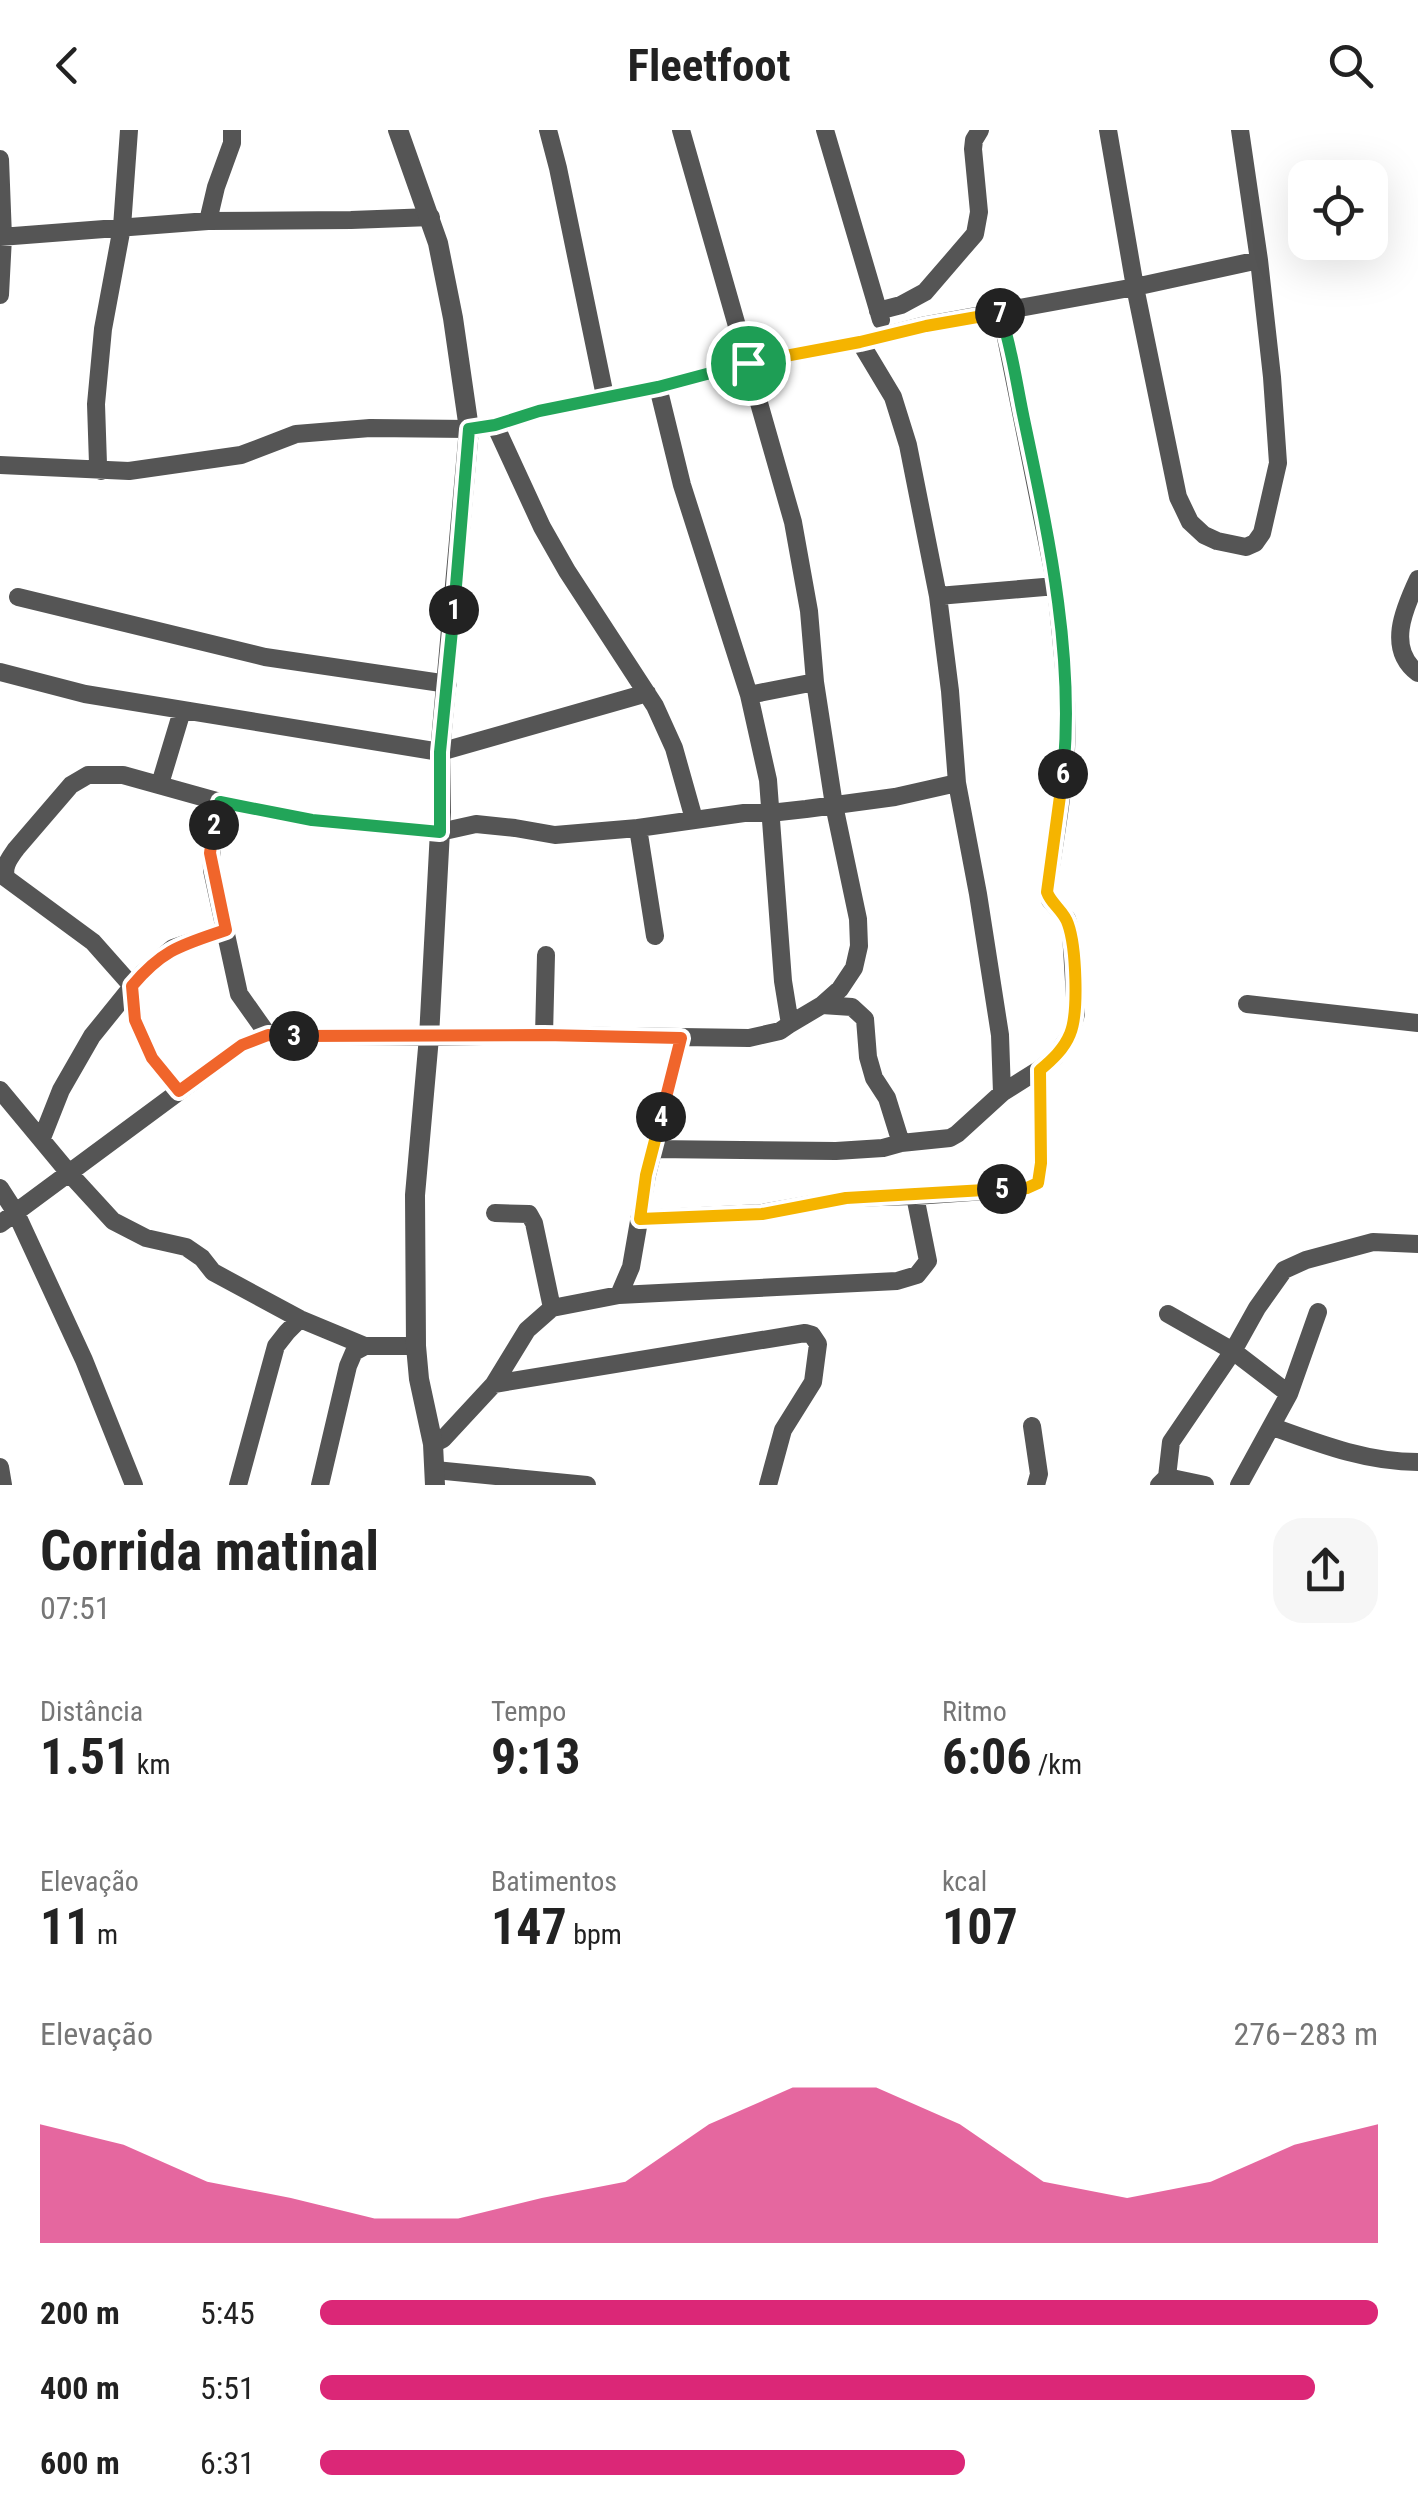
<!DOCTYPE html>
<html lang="pt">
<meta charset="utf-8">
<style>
body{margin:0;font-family:"Roboto Condensed",sans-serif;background:#f6f6f6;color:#222;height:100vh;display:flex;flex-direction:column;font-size:38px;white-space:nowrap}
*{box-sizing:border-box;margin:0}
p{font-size:32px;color:#767676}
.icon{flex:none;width:55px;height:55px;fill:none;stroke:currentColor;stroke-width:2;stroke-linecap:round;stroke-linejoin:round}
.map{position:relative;height:1355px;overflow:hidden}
.panel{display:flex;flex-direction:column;background:#fff;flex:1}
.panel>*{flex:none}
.fabs{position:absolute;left:1288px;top:30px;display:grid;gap:20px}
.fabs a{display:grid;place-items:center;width:100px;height:100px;border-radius:20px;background:#fff;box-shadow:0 10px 40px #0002;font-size:50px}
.pin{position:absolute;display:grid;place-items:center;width:85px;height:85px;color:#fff;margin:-42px;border:5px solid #fff;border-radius:50%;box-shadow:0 2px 10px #0007}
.km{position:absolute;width:50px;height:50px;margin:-25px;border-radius:50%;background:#222;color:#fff;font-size:28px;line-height:50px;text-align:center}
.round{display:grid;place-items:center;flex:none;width:105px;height:105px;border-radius:30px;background:#f6f6f6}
.summary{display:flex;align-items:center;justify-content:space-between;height:170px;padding:0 40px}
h1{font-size:55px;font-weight:700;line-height:75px}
.metrics{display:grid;grid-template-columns:repeat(3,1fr);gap:15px;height:170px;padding:10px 40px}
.metrics div{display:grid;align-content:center}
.metrics b{font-size:50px;font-weight:700}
.metrics small{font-size:28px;font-weight:400}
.metrics p{font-size:28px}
.chart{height:280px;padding:20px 40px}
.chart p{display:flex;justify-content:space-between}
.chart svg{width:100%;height:180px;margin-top:10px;fill:#db2777;opacity:.7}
ul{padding:0 40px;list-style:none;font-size:32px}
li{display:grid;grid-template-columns:160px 120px 1fr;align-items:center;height:75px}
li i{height:25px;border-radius:12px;background:#db2777}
header{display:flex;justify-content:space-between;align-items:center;height:130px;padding:0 40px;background:#fff;font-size:45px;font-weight:700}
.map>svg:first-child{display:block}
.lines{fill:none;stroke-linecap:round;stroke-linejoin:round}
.minor{stroke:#555;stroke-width:18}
.tertiary{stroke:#555;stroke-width:20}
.split-1-casing{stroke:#fff;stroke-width:20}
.split-2-casing{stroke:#fff;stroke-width:20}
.split-3-casing{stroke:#fff;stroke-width:20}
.split-4-casing{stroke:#fff;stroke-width:20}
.split-5-casing{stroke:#fff;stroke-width:20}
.split-6-casing{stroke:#fff;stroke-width:20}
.split-7-casing{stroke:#fff;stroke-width:20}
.split-8-casing{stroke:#fff;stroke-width:20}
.split-1{stroke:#22a559;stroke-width:12}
.split-2{stroke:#22a559;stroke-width:12}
.split-3{stroke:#f0652b;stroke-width:12}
.split-4{stroke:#f0652b;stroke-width:12}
.split-5{stroke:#f5b400;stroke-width:12}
.split-6{stroke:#f5b400;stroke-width:12}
.split-7{stroke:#22a559;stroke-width:12}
.split-8{stroke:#f5b400;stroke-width:12}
</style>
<header><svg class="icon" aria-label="back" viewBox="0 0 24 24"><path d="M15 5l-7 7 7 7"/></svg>Fleetfoot<svg class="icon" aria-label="search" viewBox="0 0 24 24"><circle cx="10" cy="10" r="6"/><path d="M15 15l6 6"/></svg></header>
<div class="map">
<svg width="1418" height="1355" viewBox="0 0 1418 1355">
<rect width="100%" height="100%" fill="#fff"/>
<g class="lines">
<path class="minor" d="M548,0L558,38L605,266
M681,0L793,392L809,481L815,552L834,675L858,789L859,816L854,838L840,859L822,875L790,894
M825,0L881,190
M1108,0L1135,157L1178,367L1190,392L1204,405L1217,411L1246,417L1255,413L1262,403L1278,333L1272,247L1259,130
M0,29L3,107L0,165
M208,91L216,57L232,13V0
M0,107L208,91L351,90L431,87
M878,181L901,175L925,162L975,104L979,82L973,19L974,10L980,0
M860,212L893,267L908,315L938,466L950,561L957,653L978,764L1000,905L1002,963
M495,295L542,397L567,441L655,576L674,618L694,689
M0,335L129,341L241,325L296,304L370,298L469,299L495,295L539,281L658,257L748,233L860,212L926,195L1135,157L1259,130L1240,0
M101,341L98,334L96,274L103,199L122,97L129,0
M1418,449C1404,479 1386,519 1418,543
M938,466L1056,456L1001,183
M18,467L265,527L448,554
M0,542L85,564L440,622L647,563
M749,565L815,552
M160,654L182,581
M220,672L211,710L212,740L239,864L268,905
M638,698L655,806
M1247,874L1418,893
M822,875L852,877L865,889L868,927L874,948L887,968L901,1013
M544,905L546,825
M0,960L69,1043L113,1091L146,1108L186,1117L202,1128L213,1142L300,1189L365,1216
M179,961L152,928L135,890L132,856L93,812L6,748C3,736 9,729 16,719L71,655L88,645H123L220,672L312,690L440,702L476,694L515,698L555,705L638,698L744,683H770L806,679L895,667L957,653
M42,1008L61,960L92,906L143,843L173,818L226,800
M653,1019L836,1021L883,1018L901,1013L950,1008L957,1004L1002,963L1040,939L1055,927L1070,905L1076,884L1071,803L1067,789L1050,770L1047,761C1054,715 1063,668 1066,621C1069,566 1061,511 1056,456
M0,1058L16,1083L84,1230L134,1355
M495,1083L529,1084L534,1093L552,1178
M639,1089L762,1083L846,1068L915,1066L1027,1058L1038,1053L1041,1033L1040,939
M0,1094L242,915L268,905L429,907L544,905L749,908L780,901L790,894L783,851L768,650L749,565L682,355L658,257
M619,1165L631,1137L647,1045L681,908
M1168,1184L1233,1221L1289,1264L1239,1355
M494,1254L805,1203L812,1205L818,1214L813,1252L783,1300L768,1355
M1289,1264L1318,1182
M1032,1296L1039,1344L1036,1355
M1273,1297C1320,1314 1367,1332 1418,1332
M433,1314L443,1309L494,1254L527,1200L552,1178L619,1165L897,1151L917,1145L928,1131L915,1066
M0,1337L3,1355
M435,1340L587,1355
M1167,1347L1171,1312L1233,1221L1257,1178L1284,1140L1306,1130L1373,1112L1418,1114
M238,1355L276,1216L287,1202L300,1189
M320,1355L348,1236L354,1222L365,1216H416
M1159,1355L1167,1347L1205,1355"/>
<path class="tertiary" d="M398,0L438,113L453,188L469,299L440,622L441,682L429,907L415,1065L416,1216L419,1249L433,1314L435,1355"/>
</g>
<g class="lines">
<g class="split-1-casing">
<path id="split-1" d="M454,480L469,299L495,295L539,281L658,257L748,233"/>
</g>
<g class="split-2-casing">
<path id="split-2" d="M214,695L220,672L312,690L440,702V622L454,480"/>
</g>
<g class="split-3-casing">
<path id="split-3" d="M214,695L210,723L226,800C182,815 163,819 132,856L135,890L152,928L179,961L242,915L268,905L294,906"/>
</g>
<g class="split-4-casing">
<path id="split-4" d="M294,906L544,905L681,908L661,987"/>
</g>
<g class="split-5-casing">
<path id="split-5" d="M661,987L646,1045L640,1089L762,1084L846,1068L1002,1059"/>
</g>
<g class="split-6-casing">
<path id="split-6" d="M1002,1059L1027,1058L1038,1053L1041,1033L1040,940C1052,930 1064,919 1070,904C1079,883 1076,816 1068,794C1064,781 1051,774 1047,762L1063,644"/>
</g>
<g class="split-7-casing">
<path id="split-7" d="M1000,183C1012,216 1017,258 1025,294C1049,408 1075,527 1063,644"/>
</g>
<g class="split-8-casing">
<path id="split-8" d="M748,233L860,212L926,196L1000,183"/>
</g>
<use href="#split-1" class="split-1"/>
<use href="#split-2" class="split-2"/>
<use href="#split-3" class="split-3"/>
<use href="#split-4" class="split-4"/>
<use href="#split-5" class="split-5"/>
<use href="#split-6" class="split-6"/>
<use href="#split-7" class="split-7"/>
<use href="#split-8" class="split-8"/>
</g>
</svg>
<div class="fabs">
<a><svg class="icon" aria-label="locate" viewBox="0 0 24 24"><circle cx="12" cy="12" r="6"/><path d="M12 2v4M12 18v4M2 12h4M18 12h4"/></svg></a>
</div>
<div class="pin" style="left:748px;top:233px;background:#1e9e55"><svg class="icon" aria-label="arrive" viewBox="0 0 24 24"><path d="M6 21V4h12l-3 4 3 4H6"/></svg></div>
<b class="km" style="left:454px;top:480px">1</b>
<b class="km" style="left:214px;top:695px">2</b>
<b class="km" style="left:294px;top:906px">3</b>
<b class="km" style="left:661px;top:987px">4</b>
<b class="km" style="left:1002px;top:1059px">5</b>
<b class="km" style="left:1063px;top:644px">6</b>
<b class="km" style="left:1000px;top:183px">7</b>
</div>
<section class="panel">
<div class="summary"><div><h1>Corrida matinal</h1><p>07:51</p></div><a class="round"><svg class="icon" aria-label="share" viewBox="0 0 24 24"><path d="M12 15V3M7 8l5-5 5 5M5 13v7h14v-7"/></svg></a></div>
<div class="metrics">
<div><p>Distância</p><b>1.51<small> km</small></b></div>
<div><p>Tempo</p><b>9:13</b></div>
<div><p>Ritmo</p><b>6:06<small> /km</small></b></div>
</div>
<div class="metrics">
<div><p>Elevação</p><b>11<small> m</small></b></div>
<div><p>Batimentos</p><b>147<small> bpm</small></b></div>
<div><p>kcal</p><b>107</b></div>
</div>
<div class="chart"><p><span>Elevação</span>276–283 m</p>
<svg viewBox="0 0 160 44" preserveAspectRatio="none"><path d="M0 44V15L10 20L20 29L30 33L40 38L50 38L60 33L70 29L80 15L90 6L100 6L110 15L120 29L130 33L140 29L150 20L160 15V44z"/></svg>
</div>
<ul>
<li><b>200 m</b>5:45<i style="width:100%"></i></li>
<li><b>400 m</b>5:51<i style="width:94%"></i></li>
<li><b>600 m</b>6:31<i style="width:61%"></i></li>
</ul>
</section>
